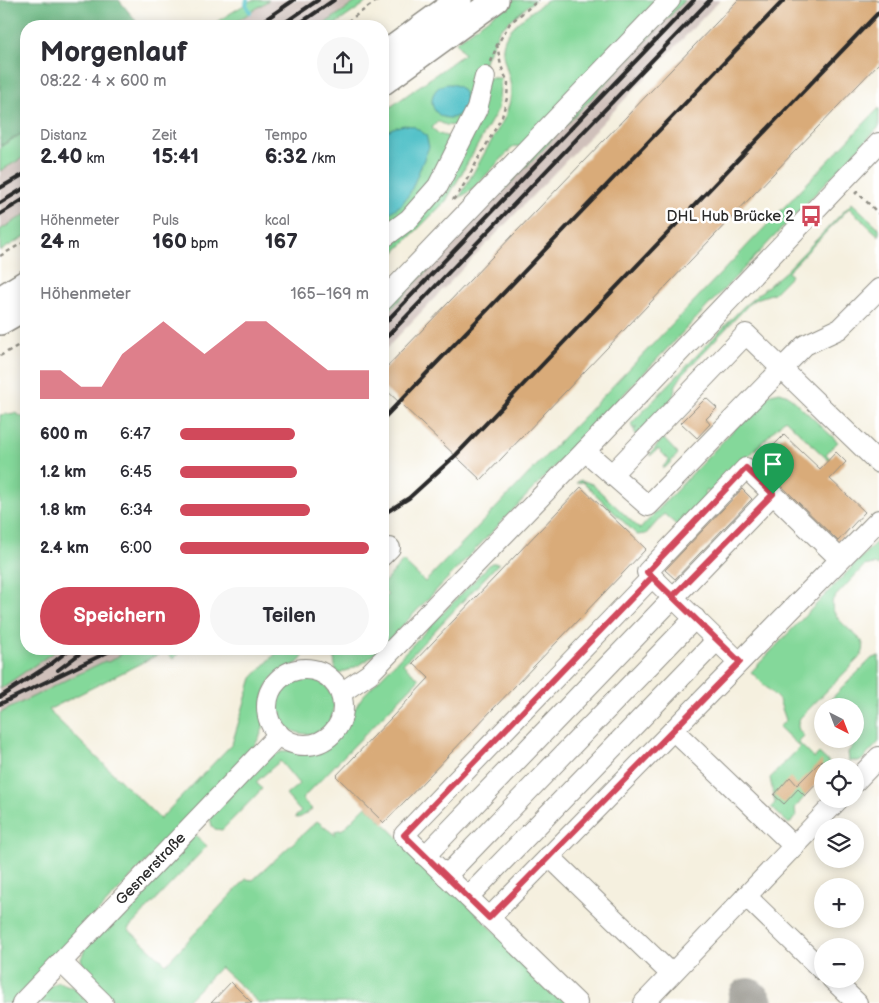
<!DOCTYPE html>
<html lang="de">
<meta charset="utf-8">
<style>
body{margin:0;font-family:"Balsamiq Sans",sans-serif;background:#f7f7f7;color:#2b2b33;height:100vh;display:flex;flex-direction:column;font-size:19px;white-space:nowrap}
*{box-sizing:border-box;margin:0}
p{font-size:16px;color:#7c7c81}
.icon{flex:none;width:28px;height:28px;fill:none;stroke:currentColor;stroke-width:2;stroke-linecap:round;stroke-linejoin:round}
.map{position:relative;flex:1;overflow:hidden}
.sheet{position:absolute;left:20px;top:20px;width:369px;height:635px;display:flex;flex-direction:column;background:#fff;border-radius:20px;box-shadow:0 2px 12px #0003}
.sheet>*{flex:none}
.needle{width:32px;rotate:138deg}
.fabs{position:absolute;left:814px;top:698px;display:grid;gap:10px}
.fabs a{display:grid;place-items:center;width:50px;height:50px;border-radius:50%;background:#fff;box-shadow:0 2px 12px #0003;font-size:25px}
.pin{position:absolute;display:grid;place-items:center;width:42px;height:42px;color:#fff;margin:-51px -21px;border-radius:50% 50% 50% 0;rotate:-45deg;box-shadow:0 0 5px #0007}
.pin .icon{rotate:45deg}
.round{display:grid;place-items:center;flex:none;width:52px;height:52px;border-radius:26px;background:#f7f7f7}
.headline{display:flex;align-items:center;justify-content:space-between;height:85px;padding:0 20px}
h1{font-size:28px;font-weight:700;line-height:38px}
.figures{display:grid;grid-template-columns:repeat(3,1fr);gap:8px;height:85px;padding:5px 20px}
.figures div{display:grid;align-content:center}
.figures b{font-size:21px;font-weight:700}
.figures small{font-size:14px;font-weight:400}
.figures p{font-size:14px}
.chart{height:140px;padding:10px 20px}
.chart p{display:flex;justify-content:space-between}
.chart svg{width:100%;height:90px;margin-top:5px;fill:#d1495b;opacity:.7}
.primary-button{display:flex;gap:10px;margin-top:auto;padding:10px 20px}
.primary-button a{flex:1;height:58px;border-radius:30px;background:#d1495b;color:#fff;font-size:20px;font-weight:700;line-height:58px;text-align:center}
.primary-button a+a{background:#f7f7f7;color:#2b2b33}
ul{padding:0 20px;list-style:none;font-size:16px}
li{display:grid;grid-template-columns:80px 60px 1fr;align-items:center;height:38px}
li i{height:12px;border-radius:6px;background:#d1495b}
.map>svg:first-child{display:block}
.industrial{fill:#cfc0ba}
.green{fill:#84d89a;stroke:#588262}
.forest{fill:#6bb882;stroke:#4b7256}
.water{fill:#54c2c9;stroke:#40767a}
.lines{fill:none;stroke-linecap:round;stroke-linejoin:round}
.stream{stroke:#54c2c9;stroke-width:4.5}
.taxiway{stroke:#908e85;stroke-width:40}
.building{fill:#d9ab79}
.minor-casing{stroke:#908e85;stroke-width:22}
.major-casing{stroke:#908e85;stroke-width:28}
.path{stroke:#908e85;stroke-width:2.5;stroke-dasharray:4 4;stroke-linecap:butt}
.minor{stroke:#fff;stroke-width:20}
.major{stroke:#fff;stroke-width:25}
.rail{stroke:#2b2b2b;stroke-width:4}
.route-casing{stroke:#fff;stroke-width:10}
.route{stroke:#d1495b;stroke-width:6}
.labels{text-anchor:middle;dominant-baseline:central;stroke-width:5;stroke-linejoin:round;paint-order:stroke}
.poi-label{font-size:15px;fill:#2b2b2b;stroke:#fff;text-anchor:end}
.street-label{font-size:15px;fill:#2b2b2b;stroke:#fff}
</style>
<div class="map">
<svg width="879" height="1003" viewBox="0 0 879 1003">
<rect width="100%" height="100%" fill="#fff"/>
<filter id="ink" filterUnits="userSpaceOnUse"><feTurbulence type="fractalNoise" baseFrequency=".02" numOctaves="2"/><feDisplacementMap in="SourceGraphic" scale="10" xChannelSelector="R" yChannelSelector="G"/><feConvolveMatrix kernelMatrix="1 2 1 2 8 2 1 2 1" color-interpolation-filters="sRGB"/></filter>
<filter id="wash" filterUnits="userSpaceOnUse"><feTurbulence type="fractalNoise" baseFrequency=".0096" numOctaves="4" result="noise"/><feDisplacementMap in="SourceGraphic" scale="20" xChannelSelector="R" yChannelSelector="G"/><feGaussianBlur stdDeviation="1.12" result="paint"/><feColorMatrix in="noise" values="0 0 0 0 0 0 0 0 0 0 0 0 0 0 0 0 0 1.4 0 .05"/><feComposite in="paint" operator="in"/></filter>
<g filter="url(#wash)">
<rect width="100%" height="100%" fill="#f5f0df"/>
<path class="industrial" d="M269,0H359L321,26H230Z
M664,0H720L383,352V294Z
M26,156V214L0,230V171Z
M33,649H154L0,723V670Z"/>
<path class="green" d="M252,0H269L230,26H210Z
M359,0H370L333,26H321Z
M513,0H535L500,29L486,58L481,77L462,122C453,127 447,127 438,121L432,128L439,134L449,137L451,142L434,184L382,232V113L464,54L456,42Z
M547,0H667L523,147L514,146L472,190L459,198L505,117C508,108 511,100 511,90C510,66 492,49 513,27C522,17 536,9 547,0Z
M675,0H685L383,317L382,305Z
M489,78H501L498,109L446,201L383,264V239L412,222Z
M879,108V127L383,646V598L388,595L383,590L382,585L403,561L425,582Z
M26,131V156L0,171V147Z
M852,203L879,228V236L849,208L788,272L791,276L774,293L756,299L751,302L683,374L676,385L673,397L636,435L634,430L637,427L633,429L631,424L743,307L786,271Z
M26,214V236L0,251V230Z
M780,392L788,395L838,442L826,454L830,458L828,460L785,419L712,494L707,490L704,493L709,498L680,528L664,514L646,534L637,535L583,482L576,483L581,480L592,484L640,529L757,405L771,394Z
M15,413L26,419V649H58L0,689V415Z
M663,438L678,454L666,467L662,468L669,460L658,449L650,456V454Z
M877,541L879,543V566L874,564L864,566L833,599C827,615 851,630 861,640C865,646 864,650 861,656L800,718C796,726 798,730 804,736L798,742L814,758L819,753L833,766L822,767L819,764L805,796L795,808L796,817L789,824L771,807L775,803L770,778L800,747L779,727L786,720L779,700L751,672Z
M491,563H499L403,664L419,679L302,799L312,809L301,817L297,818L295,817L301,812L286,795L299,784L280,761L256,782L262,789L222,830L215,829L212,826L210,818C227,800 258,762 279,753C297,745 313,757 334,741C348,729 352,710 363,696Z
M130,649H183L173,659L165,651L48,710L160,819L232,744L252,678L280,649H308C305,653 301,661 296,664C282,671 274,671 267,687C262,698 263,707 264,718C265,732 255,745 247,756L11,1003H0V713L105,661L108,662C116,658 122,653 130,649Z
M333,649H380C367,662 354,669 336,674Z
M879,656V742L861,761H849L848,752L854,745L847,739H855V706H824L871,659Z
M278 706a28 28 0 1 1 56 0a28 28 0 1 1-56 0Z
M366,806L568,1003H259L220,967L185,1003H116L88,977L81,959L86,946L194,834L207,846L128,929L166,964L246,879L253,880L317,821L335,835V831L343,829Z
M58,982L75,988L90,1003H32L45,989Z"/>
<path class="forest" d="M0,0H119L140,26H26V131L0,146Z"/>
<path class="water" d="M432 101a17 17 0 1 1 34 0a17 17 0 1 1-34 0Z
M404,125L413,126L426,135L429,147L410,193L401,205L389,213L383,214V133L393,128Z"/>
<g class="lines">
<path class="stream" d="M247,0L246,5L250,12"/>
<path class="taxiway" d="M748,998L753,1003"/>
</g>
<g id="blocks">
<path class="building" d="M738,0H879V63L481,480L382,386V372Z
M706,398L717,408L706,419L710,424L697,438L681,423Z
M784,435L820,469L836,452L846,462L830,479L865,512L838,541L757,462Z
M581,487L646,549L384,823L336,776L429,678L413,663Z
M742,489L752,499L675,579L665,570Z
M822,760V778L805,796L798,789L784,804L774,795L790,777L797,785Z
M231,982L252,1003H211Z"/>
</g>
</g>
<g filter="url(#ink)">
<use href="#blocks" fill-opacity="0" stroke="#908e85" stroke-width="1"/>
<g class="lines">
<g class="minor-casing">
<g id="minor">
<path d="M382,236H386L409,219L438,186L477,109L485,77"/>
<path d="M382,301L670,0"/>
<path d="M585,451L648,506L805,345L839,329L879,289"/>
<path d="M612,474L746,334L879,463"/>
<path d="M382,556L390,548"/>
<path d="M739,662L647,572L746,468L840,559"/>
<circle cx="305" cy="707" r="38"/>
<path d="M341,693L369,674L585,451L879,143"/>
<path d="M673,730L794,846"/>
<path d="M855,782L879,757"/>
<path d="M425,856L773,494"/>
<path d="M549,856L671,974"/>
<path d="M446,876L695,618"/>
<path d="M746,896L822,970"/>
<path d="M468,897L717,640"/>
<path d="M489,918L879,520"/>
<path d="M61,962L103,1003"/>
<path d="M832,979L857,1003"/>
<path id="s1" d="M22,1003L279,734"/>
<path d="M577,1003L404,835L652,577"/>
<path d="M644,1003L839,799"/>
</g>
</g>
<g class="major-casing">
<path id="major" d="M382,56L459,0
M382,83L496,0
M0,299L26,283
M0,322L26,307"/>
</g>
<path class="path" d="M341,26L378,0
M491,62L497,45L510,23L539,0
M855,194L857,192L879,214
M453,200L461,190L502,117L507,98L508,83L501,66L497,45
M0,256L26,241
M0,356L26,341"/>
<use href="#minor" class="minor"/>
<use href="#major" class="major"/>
<path class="rail" d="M256,26L294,0
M280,26L318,0
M296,26L334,0
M0,188L26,173
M0,203L26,187
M0,214L26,198
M382,326L694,0
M382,342L710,0
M382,420L784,0
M382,515L409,498L456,455L879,12
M58,670L86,649
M0,697L51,664L70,649
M0,704L114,649"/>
</g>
</g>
<g class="lines" filter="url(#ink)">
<g class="route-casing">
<path id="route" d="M773,494L672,597L652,577L404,835L489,918L740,662C709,632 678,602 647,572L746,468L773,494"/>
</g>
<use href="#route" class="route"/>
</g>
<defs>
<g id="bus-bare" transform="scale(1.725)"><path d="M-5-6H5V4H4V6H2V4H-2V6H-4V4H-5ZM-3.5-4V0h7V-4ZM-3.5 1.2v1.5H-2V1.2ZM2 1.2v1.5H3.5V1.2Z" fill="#d1495b" stroke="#fff" stroke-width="2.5" paint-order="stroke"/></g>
</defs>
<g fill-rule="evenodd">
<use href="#bus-bare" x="811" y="216"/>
</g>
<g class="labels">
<g class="poi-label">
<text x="794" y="216">DHL Hub Brücke 2</text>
</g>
<g class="street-label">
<text stroke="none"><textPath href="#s1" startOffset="186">Gesnerstraße</textPath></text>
</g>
</g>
</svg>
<div class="fabs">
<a><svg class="needle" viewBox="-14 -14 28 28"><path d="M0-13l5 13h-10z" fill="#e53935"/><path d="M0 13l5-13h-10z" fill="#7c7c81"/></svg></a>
<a><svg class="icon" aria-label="locate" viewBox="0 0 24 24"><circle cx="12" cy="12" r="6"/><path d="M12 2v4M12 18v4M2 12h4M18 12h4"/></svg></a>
<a><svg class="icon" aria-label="layers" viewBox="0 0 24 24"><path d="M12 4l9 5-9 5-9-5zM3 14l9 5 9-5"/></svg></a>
<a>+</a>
<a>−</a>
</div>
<div class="pin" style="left:773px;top:494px;background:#1e9e55"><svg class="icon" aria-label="arrive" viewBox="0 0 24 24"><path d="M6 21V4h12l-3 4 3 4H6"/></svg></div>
<section class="sheet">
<div class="headline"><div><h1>Morgenlauf</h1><p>08:22 · 4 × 600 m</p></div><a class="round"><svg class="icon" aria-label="share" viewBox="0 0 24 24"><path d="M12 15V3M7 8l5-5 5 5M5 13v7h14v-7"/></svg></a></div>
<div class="figures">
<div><p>Distanz</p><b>2.40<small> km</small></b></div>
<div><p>Zeit</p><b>15:41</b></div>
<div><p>Tempo</p><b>6:32<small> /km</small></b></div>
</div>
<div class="figures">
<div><p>Höhenmeter</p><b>24<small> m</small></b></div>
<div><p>Puls</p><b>160<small> bpm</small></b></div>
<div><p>kcal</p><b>167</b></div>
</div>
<div class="chart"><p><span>Höhenmeter</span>165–169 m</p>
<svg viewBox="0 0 160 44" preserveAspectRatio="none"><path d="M0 44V30L10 30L20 38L30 38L40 22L50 14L60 6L70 14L80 22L90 14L100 6L110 6L120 14L130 22L140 30L150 30L160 30V44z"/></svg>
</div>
<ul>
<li><b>600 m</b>6:47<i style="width:61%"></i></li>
<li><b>1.2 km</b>6:45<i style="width:62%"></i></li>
<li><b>1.8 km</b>6:34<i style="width:69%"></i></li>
<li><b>2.4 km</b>6:00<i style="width:100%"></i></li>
</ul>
<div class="primary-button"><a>Speichern</a><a>Teilen</a></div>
</section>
</div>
